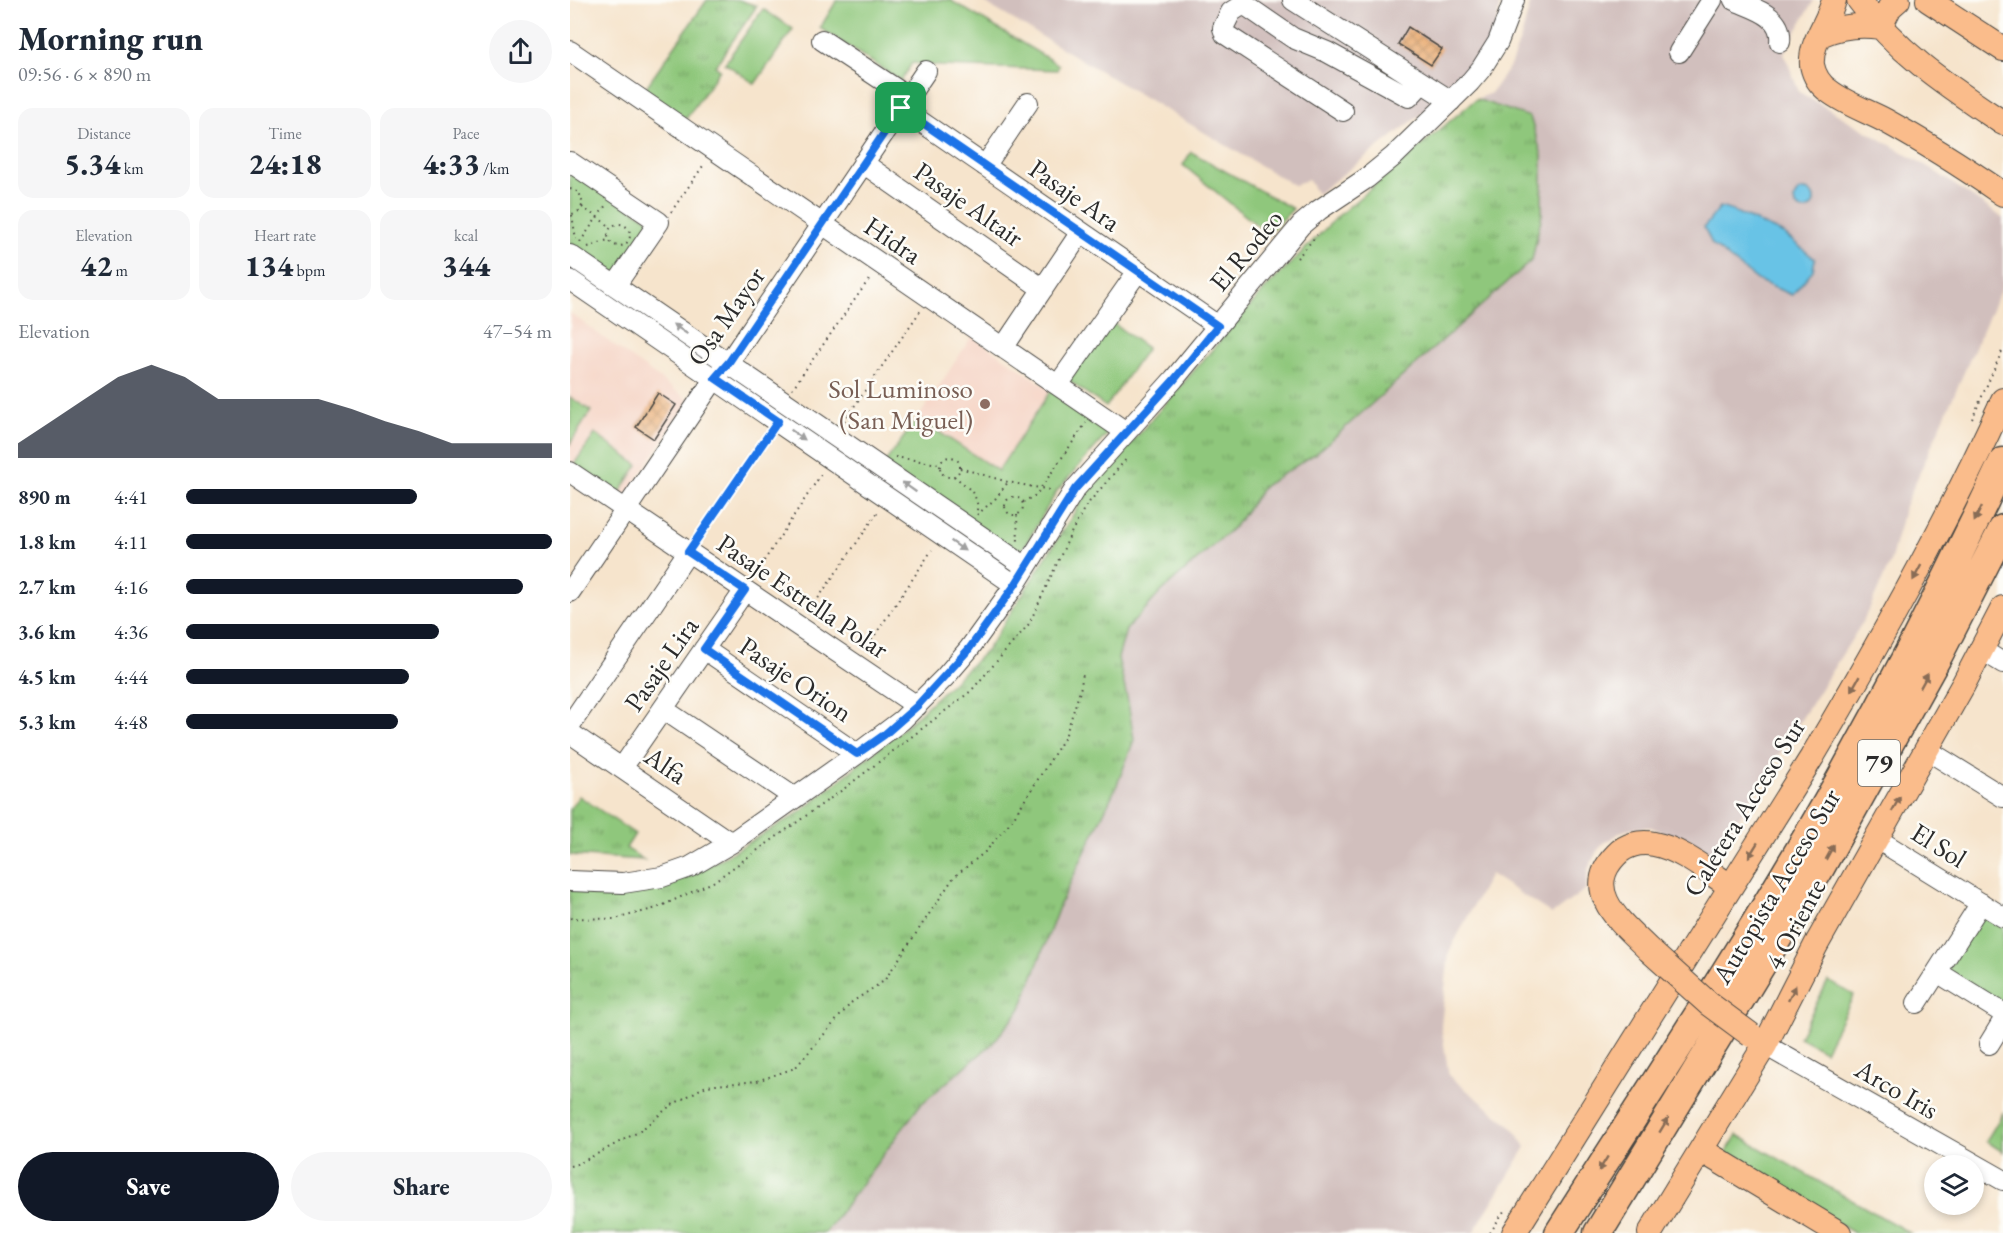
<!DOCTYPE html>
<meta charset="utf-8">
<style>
body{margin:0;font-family:"EB Garamond",serif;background:#f6f6f7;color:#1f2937;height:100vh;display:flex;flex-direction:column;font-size:22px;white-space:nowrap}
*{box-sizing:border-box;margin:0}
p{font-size:20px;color:#747a83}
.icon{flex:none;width:33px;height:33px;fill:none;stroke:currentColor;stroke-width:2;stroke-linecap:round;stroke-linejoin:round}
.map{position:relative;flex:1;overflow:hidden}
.sheet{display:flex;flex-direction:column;background:#fff;width:570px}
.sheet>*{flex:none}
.tools{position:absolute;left:1354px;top:1155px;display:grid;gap:12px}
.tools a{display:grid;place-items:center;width:60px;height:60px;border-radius:50%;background:#fff;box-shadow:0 3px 9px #0003;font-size:30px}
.pin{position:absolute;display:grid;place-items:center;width:51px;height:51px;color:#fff;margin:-26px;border-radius:12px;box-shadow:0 3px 9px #0006}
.round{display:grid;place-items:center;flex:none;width:63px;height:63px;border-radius:32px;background:#f6f6f7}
.headline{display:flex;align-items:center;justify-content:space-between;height:102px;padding:0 18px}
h1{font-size:33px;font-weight:800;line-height:45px}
.figures{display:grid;grid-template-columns:repeat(3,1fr);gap:9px;height:102px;padding:6px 18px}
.figures div{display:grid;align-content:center;border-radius:15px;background:#f6f6f7;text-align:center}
.figures b{font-size:30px;font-weight:800}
.figures small{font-size:16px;font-weight:400}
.figures p{font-size:16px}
.chart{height:168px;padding:12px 18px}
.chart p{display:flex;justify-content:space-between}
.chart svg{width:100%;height:108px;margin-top:6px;fill:#111827;opacity:.7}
.primary-button{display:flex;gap:12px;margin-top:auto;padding:12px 18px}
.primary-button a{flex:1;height:69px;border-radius:36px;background:#111827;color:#fff;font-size:24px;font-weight:800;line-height:69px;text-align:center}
.primary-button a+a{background:#f6f6f7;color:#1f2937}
ul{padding:0 18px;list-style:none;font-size:20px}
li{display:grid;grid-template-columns:96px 72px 1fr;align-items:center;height:45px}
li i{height:15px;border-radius:8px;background:#111827}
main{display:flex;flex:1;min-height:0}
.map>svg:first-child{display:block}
.built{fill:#f5d2c2}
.industrial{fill:#d1bfbd}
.grass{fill:url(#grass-tufts);stroke:#5d7953;stroke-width:1.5}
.park{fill:#8fc77b;stroke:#5d7953;stroke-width:1.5}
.water{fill:#68c3e6;stroke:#4a7788;stroke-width:1.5}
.building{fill:url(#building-cross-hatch)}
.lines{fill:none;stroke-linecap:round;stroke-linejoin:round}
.minor-casing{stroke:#494743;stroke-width:22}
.major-casing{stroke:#494743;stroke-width:26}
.highway-casing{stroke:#494743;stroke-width:31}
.path{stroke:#494743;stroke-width:2;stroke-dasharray:1.5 4.5;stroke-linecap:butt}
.minor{stroke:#fff;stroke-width:20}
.major{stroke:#fabc8b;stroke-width:24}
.highway{stroke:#fabc8b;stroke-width:28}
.major-bridge-casing{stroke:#494743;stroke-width:26;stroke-linecap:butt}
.major-bridge{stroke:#fabc8b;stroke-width:24}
.oneway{fill:#a0a0a0}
.oneway2{fill:#886c56}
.route-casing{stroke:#fff;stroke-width:12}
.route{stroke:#1a73e8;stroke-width:8}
.education-dot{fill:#8d6e63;stroke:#fdfcf7;stroke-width:2}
.labels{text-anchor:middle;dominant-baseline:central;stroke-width:5;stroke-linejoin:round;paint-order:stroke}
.shield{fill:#fdfcf7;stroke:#6a6a68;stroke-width:1.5}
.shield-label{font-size:26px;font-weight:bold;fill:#2b2b2b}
.street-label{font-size:27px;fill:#2b2b2b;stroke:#fdfcf7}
.education-label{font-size:27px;fill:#785e54;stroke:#fdfcf7;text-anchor:end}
</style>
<main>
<section class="sheet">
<div class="headline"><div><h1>Morning run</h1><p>09:56 · 6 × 890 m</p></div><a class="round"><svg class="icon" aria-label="share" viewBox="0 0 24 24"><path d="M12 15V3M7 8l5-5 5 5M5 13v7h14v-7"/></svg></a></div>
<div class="figures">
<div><p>Distance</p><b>5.34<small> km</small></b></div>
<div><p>Time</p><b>24:18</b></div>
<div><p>Pace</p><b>4:33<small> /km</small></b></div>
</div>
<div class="figures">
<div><p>Elevation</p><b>42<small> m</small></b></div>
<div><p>Heart rate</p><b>134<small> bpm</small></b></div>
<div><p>kcal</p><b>344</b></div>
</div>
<div class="chart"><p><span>Elevation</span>47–54 m</p>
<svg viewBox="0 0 160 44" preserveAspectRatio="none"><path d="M0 44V38L10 29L20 20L30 11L40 6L50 11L60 20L70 20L80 20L90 20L100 24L110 29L120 33L130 38L140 38L150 38L160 38V44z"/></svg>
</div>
<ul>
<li><b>890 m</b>4:41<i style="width:63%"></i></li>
<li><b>1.8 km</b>4:11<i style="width:100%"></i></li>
<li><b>2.7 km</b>4:16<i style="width:92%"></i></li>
<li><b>3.6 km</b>4:36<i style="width:69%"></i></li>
<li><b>4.5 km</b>4:44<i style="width:61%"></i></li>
<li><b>5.3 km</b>4:48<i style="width:58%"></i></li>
</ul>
<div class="primary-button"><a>Save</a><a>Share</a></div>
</section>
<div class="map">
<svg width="1433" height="1233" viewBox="0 0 1433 1233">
<defs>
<pattern id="grass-tufts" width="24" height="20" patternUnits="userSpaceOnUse" patternTransform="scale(1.5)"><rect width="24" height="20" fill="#8fc77b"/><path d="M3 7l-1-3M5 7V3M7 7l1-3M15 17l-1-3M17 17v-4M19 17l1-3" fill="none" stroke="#75a265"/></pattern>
<pattern id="building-cross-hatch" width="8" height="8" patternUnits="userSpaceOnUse" patternTransform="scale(1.5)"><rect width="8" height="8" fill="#e9a86c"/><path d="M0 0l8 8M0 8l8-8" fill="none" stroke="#bd8959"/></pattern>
</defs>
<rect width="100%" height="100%" fill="#fdfcf7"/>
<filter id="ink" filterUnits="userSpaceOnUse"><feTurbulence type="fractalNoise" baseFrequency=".0167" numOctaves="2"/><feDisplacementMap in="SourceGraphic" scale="12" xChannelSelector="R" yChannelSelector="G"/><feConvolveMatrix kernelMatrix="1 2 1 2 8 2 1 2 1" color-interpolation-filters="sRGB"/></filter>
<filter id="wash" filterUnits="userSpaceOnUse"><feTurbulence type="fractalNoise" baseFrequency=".008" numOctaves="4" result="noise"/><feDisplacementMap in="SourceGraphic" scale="24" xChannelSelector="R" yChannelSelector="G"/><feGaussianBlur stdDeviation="1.35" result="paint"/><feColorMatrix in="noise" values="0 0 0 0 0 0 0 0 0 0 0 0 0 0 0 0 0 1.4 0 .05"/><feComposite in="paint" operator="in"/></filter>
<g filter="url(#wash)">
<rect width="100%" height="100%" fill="#f6e4cc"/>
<path class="built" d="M0,313L120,401L52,501L0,465Z
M402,336L481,390L428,471L348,418Z"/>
<path class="industrial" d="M410,0H930L925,37L887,87L747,194L738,179L725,186Z
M961,0H1244L1214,53L1229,92L1360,168L1433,218V284L1335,506L1320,563L1302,603L1292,623L1145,856L1081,827L1061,828L1051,832L1034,843L1027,851L1018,869L1016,889L982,914L920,874L879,952L871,1026L879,1076L941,1126L956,1147L903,1233H255L350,1105L422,1044L547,785L558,702L548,658L556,630L591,592L666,525L694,486L748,452L962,260L927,105L906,99L921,93L940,66L952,35Z"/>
<path class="grass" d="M137,0H169L187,6L145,66L150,70L116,119L74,90Z
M906,99L960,117L972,155V214L962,260L748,452L694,486L666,525L591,592L556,630L548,658L558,702L564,740L547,785L490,904L451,1008L422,1044L350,1105L255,1233H0V888L80,890L149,860L229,813L337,725L417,650L515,496L695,289L768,216Z
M9,796L65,834L56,848L74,860L0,855V809Z"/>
<path class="park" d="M267,0H380L489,65L487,70L371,66L342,63L331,81L250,28Z
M193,9L223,29L185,84L155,63Z
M621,152L723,209L698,234L613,165Z
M0,168L93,229L52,284L0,248Z
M540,321L577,348L536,407L498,380Z
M481,390L540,431L487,491L453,549L444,552L313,465L348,418L428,471Z
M0,397L21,411L0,444Z
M25,434L68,465L49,494L4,464Z
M1412,911L1433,924V1007L1376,972Z
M1258,981L1284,995L1255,1051L1229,1037Z
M1433,1113V1152L1416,1141Z
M1167,1135L1340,1233H1284L1154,1156Z"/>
<path class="water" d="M1224 200a10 10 0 1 1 20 0a10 10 0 1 1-20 0Z
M1150,207L1163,211L1214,234L1245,259L1243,270L1222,295L1189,281L1160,259L1142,244L1134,227Z"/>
<g id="blocks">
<path class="building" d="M838,27L872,49L861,65L828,44Z
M88,393L106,405L84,439L66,427Z"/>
</g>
</g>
<g filter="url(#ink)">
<use href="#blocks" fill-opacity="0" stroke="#494743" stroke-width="1.5"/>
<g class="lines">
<g class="minor-casing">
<path id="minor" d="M723,0L881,101
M1164,0C1184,9 1213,15 1210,42
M252,40L338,97
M0,51L556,432
M1109,52L1142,0
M331,108L648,326
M773,111L655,34L653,28L661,12L672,5L678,7L723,38L757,52L839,97L852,83
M0,162L89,222L45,286
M293,163L473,289
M415,166L458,103
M0,255L456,567
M0,280L445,585
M433,348L511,232
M488,385L568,271
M0,472L347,706
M0,592L145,378L159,362L356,71
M134,649L287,754
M1412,650L1433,663
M93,709L225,798
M0,725L118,552
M0,733L161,843
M1357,750L1433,797
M52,768L175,590
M1307,839L1433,917
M0,881L53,883L92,877L120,867L161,843L287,754L332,720L375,677L399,649L445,585L505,489L604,379L731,225L749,210L797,178L824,156L900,82L911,69L928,42L944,0
M1367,972L1433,1013
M1347,1003L1411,903
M1419,1044L1433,1021
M1195,1045L1433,1180"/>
</g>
<g class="major-casing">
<path id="major" d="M1264,0C1259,22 1240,42 1242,65C1244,75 1250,85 1259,91C1276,104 1297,111 1316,121C1356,143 1395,168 1433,194
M1289,0C1328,54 1378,86 1433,123
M1358,0L1433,49
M1310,27L1320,7L1328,0
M1250,35C1270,26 1289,24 1310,27
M1079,950C1053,924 1010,892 1046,855C1055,845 1070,841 1084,844C1111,849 1137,871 1160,886
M1131,1150L1269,1233
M944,1233L1242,757C1311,641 1377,523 1433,400
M1080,1233L1195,1045L1246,945L1393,685L1433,608"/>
</g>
<g class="highway-casing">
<path id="highway" d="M989,1233C1080,1090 1174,948 1258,801C1321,690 1379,577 1433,462
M1028,1233L1249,870L1369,654L1433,529"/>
</g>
<path class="path" d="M0,189L9,192L13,204L9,211L0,215
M12,207L41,227
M101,212L135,163
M2,215L6,239
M38 235a11 11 0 1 1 22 0a11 11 0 1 1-22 0Z
M10,242L36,205
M18,247L38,240
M727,258L747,235
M222,389L300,278
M1402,419L1433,349
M274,421L351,310
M370 467a10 10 0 1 1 20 0a10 10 0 1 1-20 0Z
M325,457L369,464
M390,468L438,482L480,490
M384,476C396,486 412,496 406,514
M435 506a9 9 0 1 1 18 0a9 9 0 1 1-18 0Z
M453,502L466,495L516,423
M407,515L426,498L438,482
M447,515L448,542
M127,540L198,435
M184,576L252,473
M238,613L308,512
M295,650L362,550
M0,918L45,919L87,908L143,882L275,788L401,691L459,624L502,531L515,507L558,457
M0,1166L10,1163L70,1131L100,1106L136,1086L187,1081L225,1068L282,1002L314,981L384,877L416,851L442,820L495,737L510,691L513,674
M920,1233L936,1208"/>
<use href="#minor" class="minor"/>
<use href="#major" class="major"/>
<use href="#highway" class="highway"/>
<g class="major-bridge-casing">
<path id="major-bridge" d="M1079,950L1139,1004L1181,1035"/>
</g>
<use href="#major-bridge" class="major-bridge"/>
</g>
<defs><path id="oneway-solid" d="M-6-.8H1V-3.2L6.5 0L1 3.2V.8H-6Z" transform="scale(1.5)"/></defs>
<g class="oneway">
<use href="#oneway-solid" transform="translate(110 329) rotate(-146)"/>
<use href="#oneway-solid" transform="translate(228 435) rotate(35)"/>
<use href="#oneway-solid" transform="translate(339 487) rotate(-145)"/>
<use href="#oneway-solid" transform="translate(388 546) rotate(35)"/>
</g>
<g class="oneway2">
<use href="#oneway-solid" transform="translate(1408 514) rotate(116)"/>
<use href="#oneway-solid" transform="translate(1347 573) rotate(118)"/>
<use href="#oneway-solid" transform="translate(1354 681) rotate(-61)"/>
<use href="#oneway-solid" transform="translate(1285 684) rotate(120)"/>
<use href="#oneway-solid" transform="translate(1326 804) rotate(-61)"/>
<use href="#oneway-solid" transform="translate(1183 850) rotate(122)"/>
<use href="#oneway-solid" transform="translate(1260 852) rotate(-61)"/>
<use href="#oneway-solid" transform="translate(1222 993) rotate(-64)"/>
<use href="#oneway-solid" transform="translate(1094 1125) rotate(-59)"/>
<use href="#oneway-solid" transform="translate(1033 1164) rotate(122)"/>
</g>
</g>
<g class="lines" filter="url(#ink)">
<g class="route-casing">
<path id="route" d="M331,108L648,326L604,380L505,489L445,585L399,649L347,706L314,735L287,754L134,649L175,590L118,552L208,421L145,378L159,362Z"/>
</g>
<use href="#route" class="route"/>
</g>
<circle class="education-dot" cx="415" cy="404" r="6"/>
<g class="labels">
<rect class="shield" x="1288" y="740" width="42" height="46" rx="4.5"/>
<g class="shield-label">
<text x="1309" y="763">79</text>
</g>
<g class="street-label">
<text transform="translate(505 195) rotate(35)">Pasaje Ara</text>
<text transform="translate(399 204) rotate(35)">Pasaje Altair</text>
<text transform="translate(323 240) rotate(34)">Hidra</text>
<text transform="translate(676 250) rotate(-50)">El Rodeo</text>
<text transform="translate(156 316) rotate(-55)">Osa Mayor</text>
<text transform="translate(233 596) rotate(34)">Pasaje Estrella Polar</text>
<text transform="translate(91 664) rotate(-55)">Pasaje Lira</text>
<text transform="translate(226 679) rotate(34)">Pasaje Orion</text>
<text transform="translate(96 765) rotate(34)">Alfa</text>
<text transform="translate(1174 807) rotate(-58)">Caletera Acceso Sur</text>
<text transform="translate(1369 845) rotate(32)">El Sol</text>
<text transform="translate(1206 886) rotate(-59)">Autopista Acceso Sur</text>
<text transform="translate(1225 924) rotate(-62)">4 Oriente</text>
<text transform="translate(1327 1089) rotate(30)">Arco Iris</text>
</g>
<g class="education-label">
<text x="403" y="388">Sol Luminoso<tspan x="403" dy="31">(San Miguel)</tspan></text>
</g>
</g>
</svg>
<div class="tools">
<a><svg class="icon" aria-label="layers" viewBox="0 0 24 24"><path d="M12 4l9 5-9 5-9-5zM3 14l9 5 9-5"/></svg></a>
</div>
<div class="pin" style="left:331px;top:108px;background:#1e9e55"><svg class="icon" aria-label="arrive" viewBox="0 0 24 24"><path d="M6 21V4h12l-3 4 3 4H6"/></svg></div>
</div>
</main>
